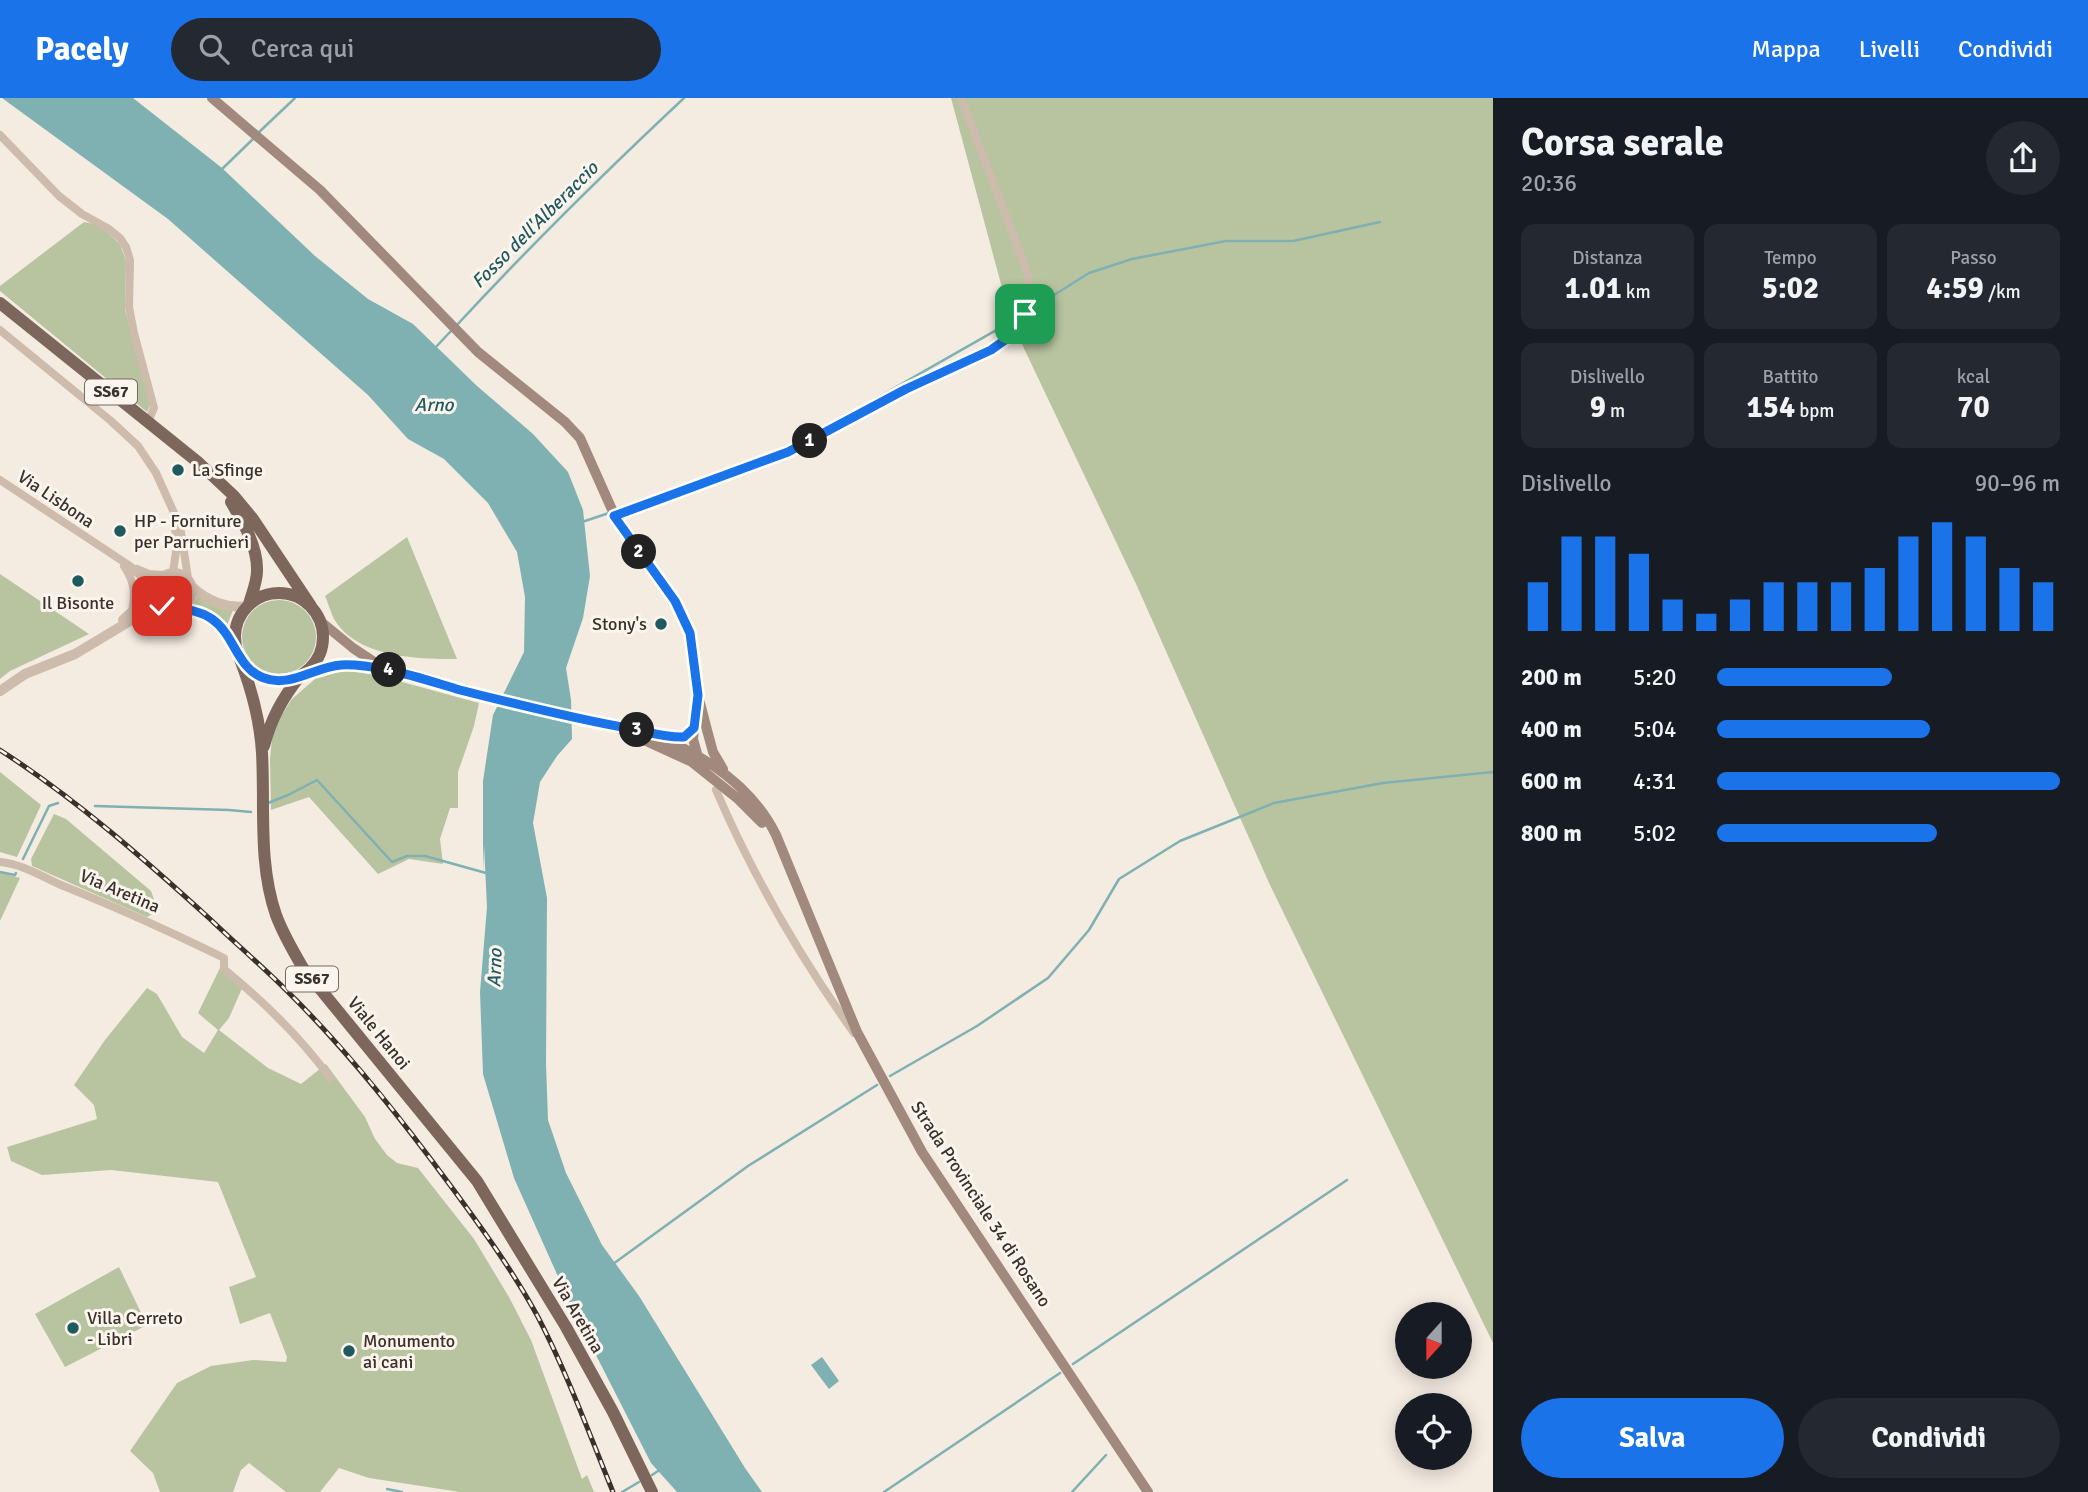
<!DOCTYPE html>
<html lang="it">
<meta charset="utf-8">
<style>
body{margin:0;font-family:Signika,sans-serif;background:#242831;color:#f1f3f6;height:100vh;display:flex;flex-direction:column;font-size:26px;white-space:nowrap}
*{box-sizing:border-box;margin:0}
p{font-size:23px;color:#9ea1a6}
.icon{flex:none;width:38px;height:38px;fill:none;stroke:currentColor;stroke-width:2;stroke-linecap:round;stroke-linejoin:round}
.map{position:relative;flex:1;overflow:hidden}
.sheet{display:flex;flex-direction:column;background:#171b24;width:595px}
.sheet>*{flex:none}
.needle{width:46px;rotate:201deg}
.controls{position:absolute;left:1395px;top:1204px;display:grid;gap:14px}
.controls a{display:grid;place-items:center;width:77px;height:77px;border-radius:50%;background:#171b24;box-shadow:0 4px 18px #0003;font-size:35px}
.pin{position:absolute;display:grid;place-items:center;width:60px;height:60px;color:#fff;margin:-30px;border-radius:14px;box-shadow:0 4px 10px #0006}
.km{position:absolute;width:35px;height:35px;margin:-18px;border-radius:50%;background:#222;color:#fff;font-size:19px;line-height:35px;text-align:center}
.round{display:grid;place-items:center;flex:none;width:74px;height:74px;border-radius:37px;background:#242831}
.headline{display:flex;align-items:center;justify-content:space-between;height:119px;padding:0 28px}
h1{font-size:38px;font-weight:700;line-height:52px}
.metrics{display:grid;grid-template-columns:repeat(3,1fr);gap:10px;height:119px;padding:7px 28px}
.metrics div{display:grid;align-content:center;border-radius:14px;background:#242831;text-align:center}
.metrics b{font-size:30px;font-weight:700}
.metrics small{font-size:19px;font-weight:400}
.metrics p{font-size:19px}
.chart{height:196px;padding:14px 28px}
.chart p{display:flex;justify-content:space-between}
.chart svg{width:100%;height:126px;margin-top:7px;stroke:#1a73e8;stroke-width:6}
.action{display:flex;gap:14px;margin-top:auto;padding:14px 28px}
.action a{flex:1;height:80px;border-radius:42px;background:#1a73e8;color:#fff;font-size:28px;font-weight:700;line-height:80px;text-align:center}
.action a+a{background:#242831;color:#f1f3f6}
ul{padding:0 28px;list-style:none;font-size:23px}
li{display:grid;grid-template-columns:112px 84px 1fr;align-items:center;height:52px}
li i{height:18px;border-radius:9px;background:#1a73e8}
header{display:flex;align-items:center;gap:42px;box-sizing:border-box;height:98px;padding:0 35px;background:#1a73e8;color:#fff}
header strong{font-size:33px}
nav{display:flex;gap:38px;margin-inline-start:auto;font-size:24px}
.search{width:490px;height:63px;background:#242831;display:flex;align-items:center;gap:18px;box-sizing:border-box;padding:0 24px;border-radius:38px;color:#9ea1a6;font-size:26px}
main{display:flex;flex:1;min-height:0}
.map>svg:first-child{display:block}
.green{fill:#b8c4a0}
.water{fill:#7fb0b2}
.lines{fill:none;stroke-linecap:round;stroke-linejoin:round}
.stream{stroke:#7fb0b2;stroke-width:2.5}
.minor{stroke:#cdbbac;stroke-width:8}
.tertiary{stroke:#cdbbac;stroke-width:10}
.secondary{stroke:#a18a7d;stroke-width:10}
.primary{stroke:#7d675c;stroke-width:12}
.rail-casing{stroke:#3b302b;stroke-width:5}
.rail{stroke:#fbf5ee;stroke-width:2.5;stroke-dasharray:8;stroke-linecap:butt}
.route-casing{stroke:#fff;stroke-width:14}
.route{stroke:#1a73e8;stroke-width:9}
.poi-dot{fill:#1f5a5e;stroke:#fbf5ee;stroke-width:2.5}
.labels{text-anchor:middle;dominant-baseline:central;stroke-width:6;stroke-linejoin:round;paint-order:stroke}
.shield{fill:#fbf5ee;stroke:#756b66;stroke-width:2}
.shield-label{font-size:16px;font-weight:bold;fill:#3b302b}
.poi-label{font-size:18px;fill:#3b302b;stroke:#fbf5ee;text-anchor:start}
.street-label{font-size:18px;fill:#3b302b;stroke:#fbf5ee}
.water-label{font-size:19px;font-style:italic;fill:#1f5a5e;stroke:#fbf5ee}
</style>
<header>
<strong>Pacely</strong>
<div class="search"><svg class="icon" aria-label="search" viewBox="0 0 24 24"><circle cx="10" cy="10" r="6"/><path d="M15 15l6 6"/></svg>Cerca qui</div>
<nav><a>Mappa</a><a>Livelli</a><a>Condividi</a></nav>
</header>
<main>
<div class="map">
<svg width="1493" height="1394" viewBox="0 0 1493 1394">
<rect width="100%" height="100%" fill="#f4ebe1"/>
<path class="green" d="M951,0H1493V1245L1270,787L1137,488L1020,242L1005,201Z
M84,124L94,126L107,134L120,146L126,163L125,212L150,308L147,314L0,193V188Z
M407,439L457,561C417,561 355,560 333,519C330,512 328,505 325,498Z
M0,476L89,536L10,573L0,581Z
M163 493a11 11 0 1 1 22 0a11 11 0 1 1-22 0Z
M197,499L207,504L233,512L226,530L192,509Z
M242 539a37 37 0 1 1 74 0a37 37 0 1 1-74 0Z
M346,572L380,578L479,605L474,628L458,674V710H450L440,741L443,766L409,761L378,776L309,699L271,712L270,661L273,630L292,601L315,581Z
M0,674L41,707L17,759L0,754Z
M54,716L66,721L151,793L158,813L147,819L32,768L31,761Z
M0,774L20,780L0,823Z
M220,870L243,888L229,920L219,932L268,970L301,986L326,966L365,1019L375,1041L387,1057L397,1065L418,1070L474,1141L509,1199L531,1242L582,1381L587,1377L594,1394H460L369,1380L339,1370L320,1394H286L249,1365L241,1372L233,1394H160L153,1375L130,1353L177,1285L211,1268L253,1262L286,1264L287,1259L270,1215L240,1226L229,1189L256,1179L218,1084L111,1072L42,1077L11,1063L7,1049L97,1021L94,1007L74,987L105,942L147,890L157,896L182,939L204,955L218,932L198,915Z
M119,1169L147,1227L65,1269L35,1216Z"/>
<path class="water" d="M2,0H133L222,70L315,158L368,201L413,226L477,288L533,336L568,374L583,412L590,478L583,520L566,570L571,602L572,641L557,658L540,684L533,725L547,800L546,966L548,1022L566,1075L602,1147L639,1198L745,1370L762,1394H677L651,1365L573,1212L514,1080L483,976L480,894L487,809L484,747L483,774V683L493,617L524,554L525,499L517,454L488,405L444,361L408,341L368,297L168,121Z
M822,1259L839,1283L829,1291L811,1267Z"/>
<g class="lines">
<path class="stream" d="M257,36L295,0
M220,73L253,41
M1027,214L1089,175L1132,161L1226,143H1293L1380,124
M456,228C529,149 605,74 684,0
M434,251L451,233
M615,413L771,356L819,333L1021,218
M582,424L609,415
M268,705L288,697L317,682L392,764L407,758H425L486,775
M95,708L229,712L251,714
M23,761L49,708L58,705
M0,774L15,777L16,775
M890,978L977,928L1048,880L1089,832L1119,781L1180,743L1274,705L1383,685L1493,674
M613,1166L748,1068L877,987
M1073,1266L1347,1082
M652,1377L661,1371
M387,1391L402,1394
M622,1394L639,1384
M884,1394L1060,1275
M1072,1394L1106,1357"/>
<path class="minor" d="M0,37L59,98L82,116L109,131L120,140L126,149L130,162L129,209L134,235L154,310L148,324
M0,232L111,323L138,348L156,375L180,428L188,480
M0,382L130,468L156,492
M614,418L788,354L906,291L991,252L1019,232L1025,216L1028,176L961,0
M124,468C134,483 136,495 132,513
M137,471L149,476L164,477
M173,474L177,447L174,422
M716,692C753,778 800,859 854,935
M0,764C22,766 41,778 61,787C116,809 171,834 224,860V871C264,904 300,938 330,980"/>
<path class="tertiary" d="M156 493a18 18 0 1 1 36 0a18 18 0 1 1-36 0Z
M192,489C207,503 227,511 248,508
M181,509C210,517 221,526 237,552
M123,522L156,492
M0,593L25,576L75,556L150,511L159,508L167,509"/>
<path class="secondary" d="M212,0L320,92L478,254L565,324L580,340L618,425L675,503L684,519L690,535L698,597L707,632L713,654L723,671
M320,523L353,550L380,568
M304,576L339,567L389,572L462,592L609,626L692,664L737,700L762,725
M697,606L693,641L698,659
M611,627C675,638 746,676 776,737L857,934L922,1054L1148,1394"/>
<path class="primary" d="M0,205L199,365L234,398L253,421L311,508
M231,404C243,424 258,449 257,473C257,484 252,495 249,506
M235 539a44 44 0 1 1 88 0a44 44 0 1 1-88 0Z
M240,561C252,592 260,622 262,655C265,709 258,765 276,817C283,836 293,853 303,870L477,1083L566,1229L613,1314L652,1394
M264,648C271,621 282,601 299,579"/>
<g class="rail-casing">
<path id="rail" d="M0,652C76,701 143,760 210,821C235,845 262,868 287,893C347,952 400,1019 450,1087C481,1129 513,1173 538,1219C567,1275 589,1335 613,1394"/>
</g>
<use href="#rail" class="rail"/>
</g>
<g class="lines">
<g class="route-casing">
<path id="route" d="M162,508C179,512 196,510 212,521C235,537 237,571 264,580C290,590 314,569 341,567C356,566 373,569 388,572C413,577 436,585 460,592C515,606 571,620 627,630C646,633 664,640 684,639L694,630L698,597L690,535L675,503L614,418L788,354L906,291L991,252L1019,232L1025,216"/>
</g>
<use href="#route" class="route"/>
</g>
<g class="poi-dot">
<circle cx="178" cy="372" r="7"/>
<circle cx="120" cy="433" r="7"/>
<circle cx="78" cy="483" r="7"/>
<circle cx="661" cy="526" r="7"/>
<circle cx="73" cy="1230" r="7"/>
<circle cx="349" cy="1253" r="7"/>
</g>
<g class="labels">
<g class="shield">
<rect x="85" y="281.5" width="52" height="25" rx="5"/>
<rect x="286" y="868.5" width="52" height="25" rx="5"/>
</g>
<g class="shield-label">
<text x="111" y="294">SS67</text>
<text x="312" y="881">SS67</text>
</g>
<g class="poi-label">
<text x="192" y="372">La Sfinge</text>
<text x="134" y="423">HP - Forniture<tspan x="134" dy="21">per Parruchieri</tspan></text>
<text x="78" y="505" text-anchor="middle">Il Bisonte</text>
<text x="647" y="526" text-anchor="end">Stony's</text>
<text x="87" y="1220">Villa Cerreto<tspan x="87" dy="21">- Libri</tspan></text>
<text x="363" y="1243">Monumento<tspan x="363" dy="21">ai cani</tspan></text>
</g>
<g class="street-label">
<text transform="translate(56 401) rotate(34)">Via Lisbona</text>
<text transform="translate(120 793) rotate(23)">Via Aretina</text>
<text transform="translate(379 935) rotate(51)">Viale Hanoi</text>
<text transform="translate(981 1106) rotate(57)">Strada Provinciale 34 di Rosano</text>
<text transform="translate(578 1217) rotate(60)">Via Aretina</text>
</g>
<g class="water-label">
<text transform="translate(535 127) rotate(-45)">Fosso dell'Alberaccio</text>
<text x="434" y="307">Arno</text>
<text transform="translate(495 870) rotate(-88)">Arno</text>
</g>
</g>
</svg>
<div class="controls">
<a><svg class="needle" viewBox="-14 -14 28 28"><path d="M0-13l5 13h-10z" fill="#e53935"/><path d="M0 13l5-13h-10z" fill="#9ea1a6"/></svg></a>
<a><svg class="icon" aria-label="locate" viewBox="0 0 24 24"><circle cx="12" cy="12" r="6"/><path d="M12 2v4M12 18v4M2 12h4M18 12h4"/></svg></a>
</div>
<div class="pin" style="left:1025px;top:216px;background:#1e9e55"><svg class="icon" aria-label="arrive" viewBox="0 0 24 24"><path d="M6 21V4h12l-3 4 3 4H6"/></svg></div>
<div class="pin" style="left:162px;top:508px;background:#d93025"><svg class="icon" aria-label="check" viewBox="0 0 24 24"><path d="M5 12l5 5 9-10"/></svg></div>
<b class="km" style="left:810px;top:343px">1</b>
<b class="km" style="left:639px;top:454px">2</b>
<b class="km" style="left:637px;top:632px">3</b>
<b class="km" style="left:389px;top:572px">4</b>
</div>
<section class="sheet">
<div class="headline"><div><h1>Corsa serale</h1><p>20:36</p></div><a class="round"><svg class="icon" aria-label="share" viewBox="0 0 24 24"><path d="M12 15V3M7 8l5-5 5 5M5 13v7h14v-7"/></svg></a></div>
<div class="metrics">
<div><p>Distanza</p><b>1.01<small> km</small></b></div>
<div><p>Tempo</p><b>5:02</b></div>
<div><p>Passo</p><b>4:59<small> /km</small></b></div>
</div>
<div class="metrics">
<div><p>Dislivello</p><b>9<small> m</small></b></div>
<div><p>Battito</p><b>154<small> bpm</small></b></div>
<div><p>kcal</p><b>70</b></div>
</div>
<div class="chart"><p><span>Dislivello</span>90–96 m</p>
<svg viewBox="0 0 160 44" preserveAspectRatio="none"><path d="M5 44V27M15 44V11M25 44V11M35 44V17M45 44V33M55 44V38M65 44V33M75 44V27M85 44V27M95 44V27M105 44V22M115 44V11M125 44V6M135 44V11M145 44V22M155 44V27"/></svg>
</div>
<ul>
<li><b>200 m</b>5:20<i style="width:51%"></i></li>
<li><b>400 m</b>5:04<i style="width:62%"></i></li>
<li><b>600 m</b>4:31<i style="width:100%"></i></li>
<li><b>800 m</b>5:02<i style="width:64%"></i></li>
</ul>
<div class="action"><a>Salva</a><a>Condividi</a></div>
</section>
</main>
